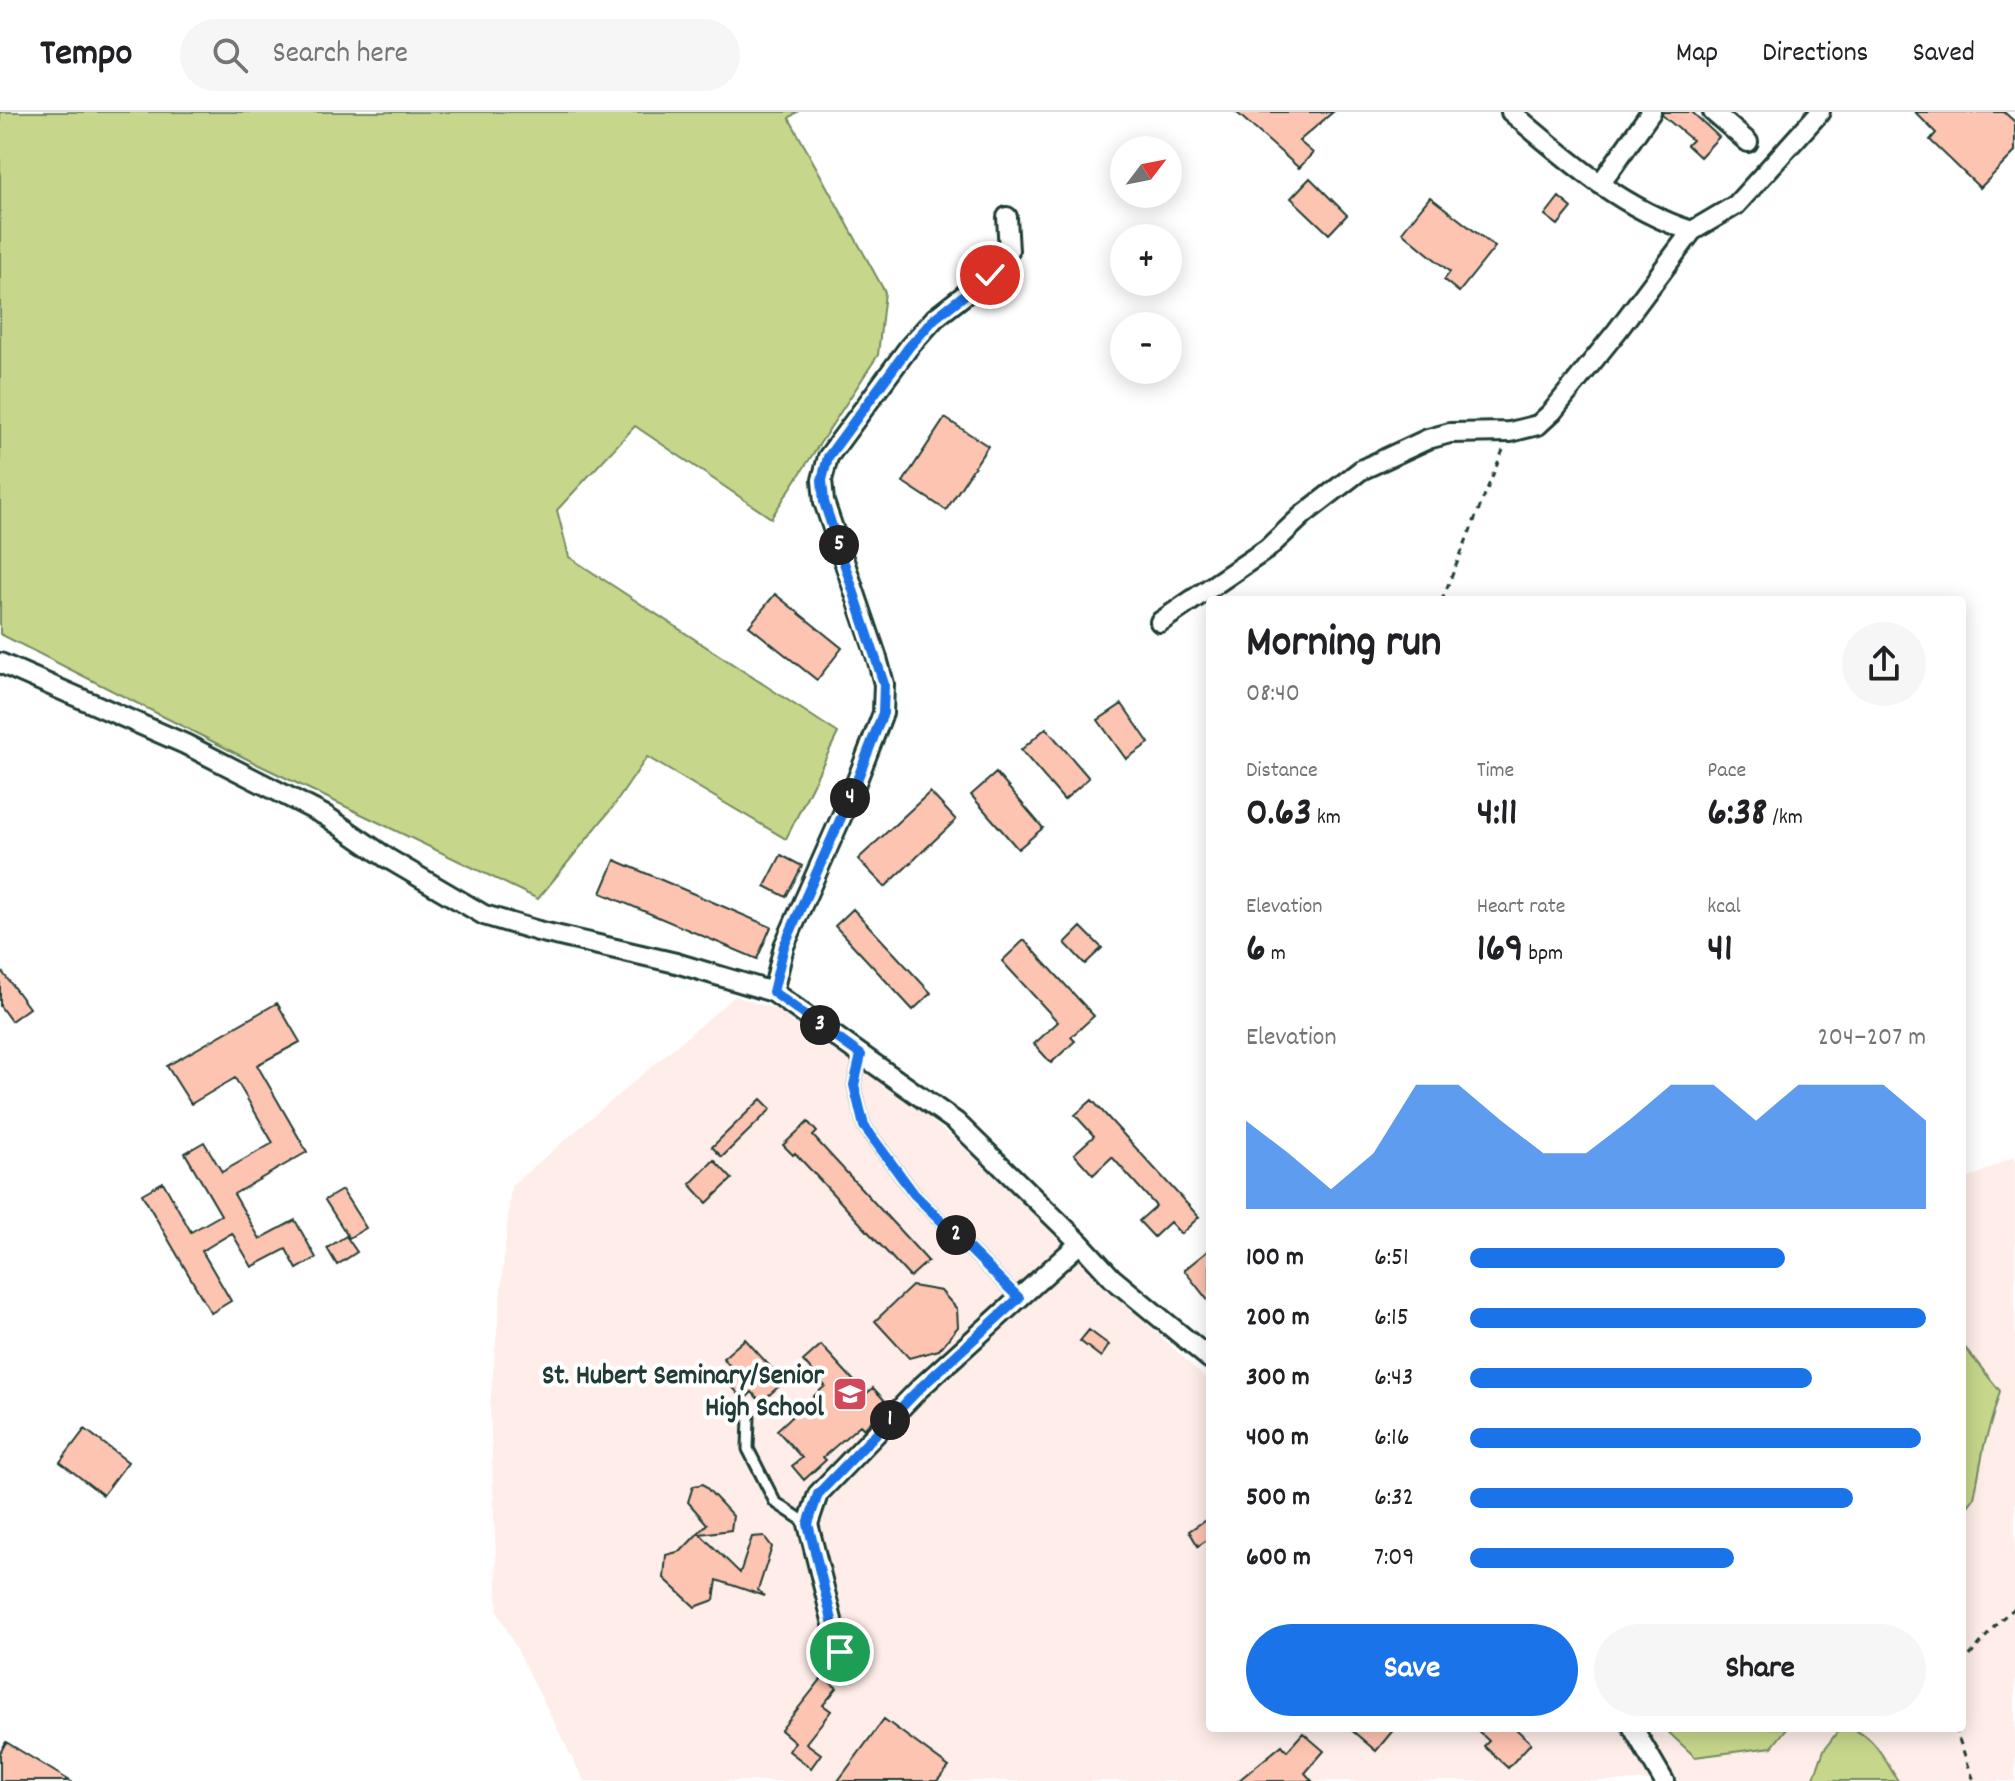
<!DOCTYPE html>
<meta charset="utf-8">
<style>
body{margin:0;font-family:Dekko,sans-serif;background:#f6f6f6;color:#202124;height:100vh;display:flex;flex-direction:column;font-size:30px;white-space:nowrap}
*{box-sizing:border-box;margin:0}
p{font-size:26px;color:#757577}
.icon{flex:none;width:44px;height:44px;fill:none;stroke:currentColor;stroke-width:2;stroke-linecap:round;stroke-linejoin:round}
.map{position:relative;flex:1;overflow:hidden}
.sheet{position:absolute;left:1206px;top:484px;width:760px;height:1136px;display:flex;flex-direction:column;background:#fff;border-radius:8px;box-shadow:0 4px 20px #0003}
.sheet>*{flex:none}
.needle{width:52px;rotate:58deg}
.tools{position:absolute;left:1110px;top:24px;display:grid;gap:16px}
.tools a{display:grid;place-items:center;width:72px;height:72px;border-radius:50%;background:#fff;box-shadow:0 4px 20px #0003;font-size:40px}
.pin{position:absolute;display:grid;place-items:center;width:68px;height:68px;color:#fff;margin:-34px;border:4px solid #fff;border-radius:50%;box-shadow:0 2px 8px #0007}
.km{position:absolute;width:40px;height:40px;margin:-20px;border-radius:50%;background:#222;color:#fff;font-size:22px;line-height:40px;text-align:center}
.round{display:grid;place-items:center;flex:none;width:84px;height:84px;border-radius:42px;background:#f6f6f6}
.overview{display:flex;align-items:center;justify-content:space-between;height:136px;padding:0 40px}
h1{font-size:44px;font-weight:700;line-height:60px}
.stats{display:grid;grid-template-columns:repeat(3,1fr);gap:12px;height:136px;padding:8px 40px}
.stats div{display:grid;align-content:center}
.stats b{font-size:40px;font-weight:700}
.stats small{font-size:22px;font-weight:400}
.stats p{font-size:22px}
.chart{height:224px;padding:16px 40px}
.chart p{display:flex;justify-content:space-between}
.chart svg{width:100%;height:144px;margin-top:8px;fill:#1a73e8;opacity:.7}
.cta{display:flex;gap:16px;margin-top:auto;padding:16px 40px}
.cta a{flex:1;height:92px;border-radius:48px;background:#1a73e8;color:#fff;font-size:32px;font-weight:700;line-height:92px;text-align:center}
.cta a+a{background:#f6f6f6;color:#202124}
ul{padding:0 40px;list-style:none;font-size:26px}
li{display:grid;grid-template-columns:128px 96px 1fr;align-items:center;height:60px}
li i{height:20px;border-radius:10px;background:#1a73e8}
header{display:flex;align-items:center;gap:48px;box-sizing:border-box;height:112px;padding:0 40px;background:#fff;border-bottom:2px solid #e0e0e0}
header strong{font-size:38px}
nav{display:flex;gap:44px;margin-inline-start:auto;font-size:28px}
.search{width:560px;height:72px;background:#f6f6f6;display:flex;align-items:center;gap:20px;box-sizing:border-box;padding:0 28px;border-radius:44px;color:#757577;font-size:30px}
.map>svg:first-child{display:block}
.built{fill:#feede8}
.green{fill:#c6d78b;stroke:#728a60;stroke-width:2}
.building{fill:#fdc4b1;stroke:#1f3d34;stroke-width:2}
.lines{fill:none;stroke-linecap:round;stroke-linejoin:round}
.service-casing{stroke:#1f3d34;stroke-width:15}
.minor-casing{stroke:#1f3d34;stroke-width:24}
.path{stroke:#1f3d34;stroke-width:3;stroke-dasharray:6 6;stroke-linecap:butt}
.service{stroke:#fff;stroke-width:9}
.minor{stroke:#fff;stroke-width:18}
.route-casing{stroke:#fff;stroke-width:16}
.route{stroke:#1a73e8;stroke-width:10}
.labels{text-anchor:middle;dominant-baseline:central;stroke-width:8;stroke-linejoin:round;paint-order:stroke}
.poi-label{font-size:28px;font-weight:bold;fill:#1f3d34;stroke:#fff;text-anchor:end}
</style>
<header>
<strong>Tempo</strong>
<div class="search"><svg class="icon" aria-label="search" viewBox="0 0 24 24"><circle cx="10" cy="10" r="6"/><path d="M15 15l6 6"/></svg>Search here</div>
<nav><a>Map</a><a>Directions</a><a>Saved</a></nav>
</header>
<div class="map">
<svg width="2015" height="1669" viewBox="0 0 2015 1669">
<rect width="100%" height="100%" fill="#fff"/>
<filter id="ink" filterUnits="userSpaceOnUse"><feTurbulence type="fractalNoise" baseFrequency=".0125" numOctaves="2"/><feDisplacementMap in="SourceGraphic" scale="16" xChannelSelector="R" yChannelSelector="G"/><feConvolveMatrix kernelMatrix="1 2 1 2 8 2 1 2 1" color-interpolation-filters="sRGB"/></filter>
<g filter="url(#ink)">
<path class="built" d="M735,884L815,910L959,1031L1210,1271V1616H1962V1070L2015,1044V1669H584L498,1500L490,1293L511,1074Z"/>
<path class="green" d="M0,0H797L789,6L885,180L878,243L771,406L635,314L557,398L569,445L838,621L786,727L647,645L613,695L538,787L259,653L0,522Z
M1962,1232L2000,1279L1984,1334L1974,1386L1962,1402Z
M1664,1616H1787L1772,1635L1695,1645Z
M1840,1616C1872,1616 1883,1645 1898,1669H1813L1824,1638Z"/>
<path class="building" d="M1236,0H1333L1299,29L1313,41L1299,56Z
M1663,0H1692L1719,25L1700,45L1687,33L1692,28L1662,3Z
M1915,0H2004L2015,10V40L1980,76L1930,28L1936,21Z
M1310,66L1347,103L1329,122L1291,86Z
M1430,85L1495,135L1459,180L1444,168L1450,160L1402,120Z
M1559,85L1572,96L1558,113L1545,103Z
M945,306L988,334L946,398L903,370Z
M775,482L842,536L817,568L749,514Z
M1122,592L1149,631L1126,647L1098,608Z
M1046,616L1089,666L1064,688L1021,638Z
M996,661L1043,716L1018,737L971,683Z
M930,680L956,708L885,775L858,747Z
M781,743L802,754L786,785L765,774Z
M615,748L771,815L757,847L601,781Z
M853,797L931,881L913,898L835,814Z
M1081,815L1102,836L1085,852L1065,831Z
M1024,828L1094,904L1071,925L1075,929L1051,951L1034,932L1058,910L1002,849Z
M0,857L29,896L11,909L0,894Z
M277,891L300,930L257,953L307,1040L234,1082L260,1127L295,1108L316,1146L297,1157L286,1137L252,1155L232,1121L202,1139L231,1189L211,1201L142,1082L163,1070L191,1120L221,1103L185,1041L204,1030L222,1060L273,1031L235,966L191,992L167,954Z
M761,987L771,997L722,1045L712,1035Z
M1092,988L1199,1105L1181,1122L1170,1110L1154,1125L1139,1109L1156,1094L1112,1045L1093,1063L1074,1042L1094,1024L1075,1003Z
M808,1010L817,1020L813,1024L928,1149L910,1165L795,1041L793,1043L783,1033Z
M714,1048L732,1067L707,1091L690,1072Z
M342,1078L366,1116L349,1126L325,1088Z
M346,1124L357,1140L337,1153L327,1136Z
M1210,1137V1191L1184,1158Z
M912,1174L941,1179L957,1197L958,1215L939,1238L909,1246L875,1209Z
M1089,1218L1109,1233L1101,1245L1080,1229Z
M745,1227L784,1270L761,1290L752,1280L744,1288L727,1269L736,1261L723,1246Z
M821,1233L866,1282L873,1276L888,1292L864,1317L860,1313L823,1345L826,1348L804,1368L792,1354L802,1346L777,1318L825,1274L803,1249Z
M85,1317L128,1350L103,1383L60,1350Z
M703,1372L733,1404L731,1418L700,1422L740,1461L752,1425L764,1424L772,1435L758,1478L764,1484L717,1468L714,1488L695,1495L664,1466L666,1443L681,1439L707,1412L688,1390L693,1374Z
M1210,1405V1426L1198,1434L1189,1419Z
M823,1565L837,1576L823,1593L831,1599L806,1631L821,1642L811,1656L789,1639L795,1630L781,1618Z
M884,1607L949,1655L937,1669H838Z
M1349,1616H1395L1376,1639Z
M1475,1616H1515L1531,1631L1508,1656L1484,1634L1489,1629Z
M1303,1621L1324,1639L1305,1661L1312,1669H1238L1282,1633L1287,1639Z
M6,1630L70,1669H0V1641Z"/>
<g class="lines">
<g class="service-casing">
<path id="service" d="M861,943L854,973L864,1014L914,1082L1019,1186
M749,1305L748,1337L775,1390L808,1412"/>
</g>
<g class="minor-casing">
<path id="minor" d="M1511,0C1566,47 1622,97 1692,119L1736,93L1820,0
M1713,0L1748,30
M1601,71L1651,0
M1007,105L1009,139L990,163L935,206L909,235L828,345L822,368L824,390L877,546L884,572L883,601L852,681L784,834L773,880L956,1010L1080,1131
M1160,510L1267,437L1304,402L1361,358L1428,327L1450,321L1510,320L1538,313L1552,300L1617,219L1692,119
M0,551L185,632L326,704L387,746L484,803L538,819L676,851L773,880
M840,1540L808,1412L818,1382L920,1276L1080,1131L1112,1166L1210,1247
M1633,1616L1664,1669"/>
</g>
<path class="path" d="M1442,488L1503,338
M1962,1553L2000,1508L2015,1496
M1955,1616L1974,1669"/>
<use href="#service" class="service"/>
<use href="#minor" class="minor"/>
</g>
</g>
<g class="lines" filter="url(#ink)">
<g class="route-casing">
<path id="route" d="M840,1540L808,1412L818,1382L920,1276L1019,1186L914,1082L864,1014L854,973L861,943L773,880L784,834L852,681L883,601L884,572L824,390L822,368L828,345L909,235L935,206L990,163"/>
</g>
<use href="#route" class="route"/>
</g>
<defs>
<g id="school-square" transform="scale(1.8)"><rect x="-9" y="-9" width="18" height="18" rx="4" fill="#d1495b" stroke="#fff"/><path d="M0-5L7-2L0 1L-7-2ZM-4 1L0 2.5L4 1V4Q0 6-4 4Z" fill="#fff"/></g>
</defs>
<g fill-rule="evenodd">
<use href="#school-square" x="850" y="1282"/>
</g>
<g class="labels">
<g class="poi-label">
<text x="824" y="1266">St. Hubert Seminary/Senior<tspan x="824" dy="32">High School</tspan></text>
</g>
</g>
</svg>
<div class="tools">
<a><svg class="needle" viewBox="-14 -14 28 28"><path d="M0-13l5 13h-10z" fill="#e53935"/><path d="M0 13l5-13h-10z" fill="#757577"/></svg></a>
<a>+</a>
<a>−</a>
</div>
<div class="pin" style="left:840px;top:1540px;background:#1e9e55"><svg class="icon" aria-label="arrive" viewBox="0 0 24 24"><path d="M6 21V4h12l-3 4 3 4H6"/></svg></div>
<div class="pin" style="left:990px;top:163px;background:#d93025"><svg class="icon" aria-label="check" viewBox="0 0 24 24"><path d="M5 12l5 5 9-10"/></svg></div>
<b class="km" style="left:890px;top:1308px">1</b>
<b class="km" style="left:956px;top:1123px">2</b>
<b class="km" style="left:820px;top:913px">3</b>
<b class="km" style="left:850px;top:686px">4</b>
<b class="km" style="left:839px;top:433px">5</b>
<section class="sheet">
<div class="overview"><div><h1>Morning run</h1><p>08:40</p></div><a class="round"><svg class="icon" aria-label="share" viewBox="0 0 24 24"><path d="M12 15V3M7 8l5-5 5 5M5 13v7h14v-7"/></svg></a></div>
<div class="stats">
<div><p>Distance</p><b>0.63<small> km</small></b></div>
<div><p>Time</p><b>4:11</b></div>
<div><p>Pace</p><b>6:38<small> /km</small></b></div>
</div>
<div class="stats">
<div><p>Elevation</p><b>6<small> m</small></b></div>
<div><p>Heart rate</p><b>169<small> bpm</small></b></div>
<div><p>kcal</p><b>41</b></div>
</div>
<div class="chart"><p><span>Elevation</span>204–207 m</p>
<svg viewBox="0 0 160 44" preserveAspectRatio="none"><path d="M0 44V17L10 27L20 38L30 27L40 6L50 6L60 17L70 27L80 27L90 17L100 6L110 6L120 17L130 6L140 6L150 6L160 17V44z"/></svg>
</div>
<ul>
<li><b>100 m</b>6:51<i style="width:69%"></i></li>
<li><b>200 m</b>6:15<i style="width:100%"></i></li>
<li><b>300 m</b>6:43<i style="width:75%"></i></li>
<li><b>400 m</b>6:16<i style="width:99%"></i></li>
<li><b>500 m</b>6:32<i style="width:84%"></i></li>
<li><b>600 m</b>7:09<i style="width:58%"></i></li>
</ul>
<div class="cta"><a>Save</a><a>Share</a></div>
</section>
</div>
